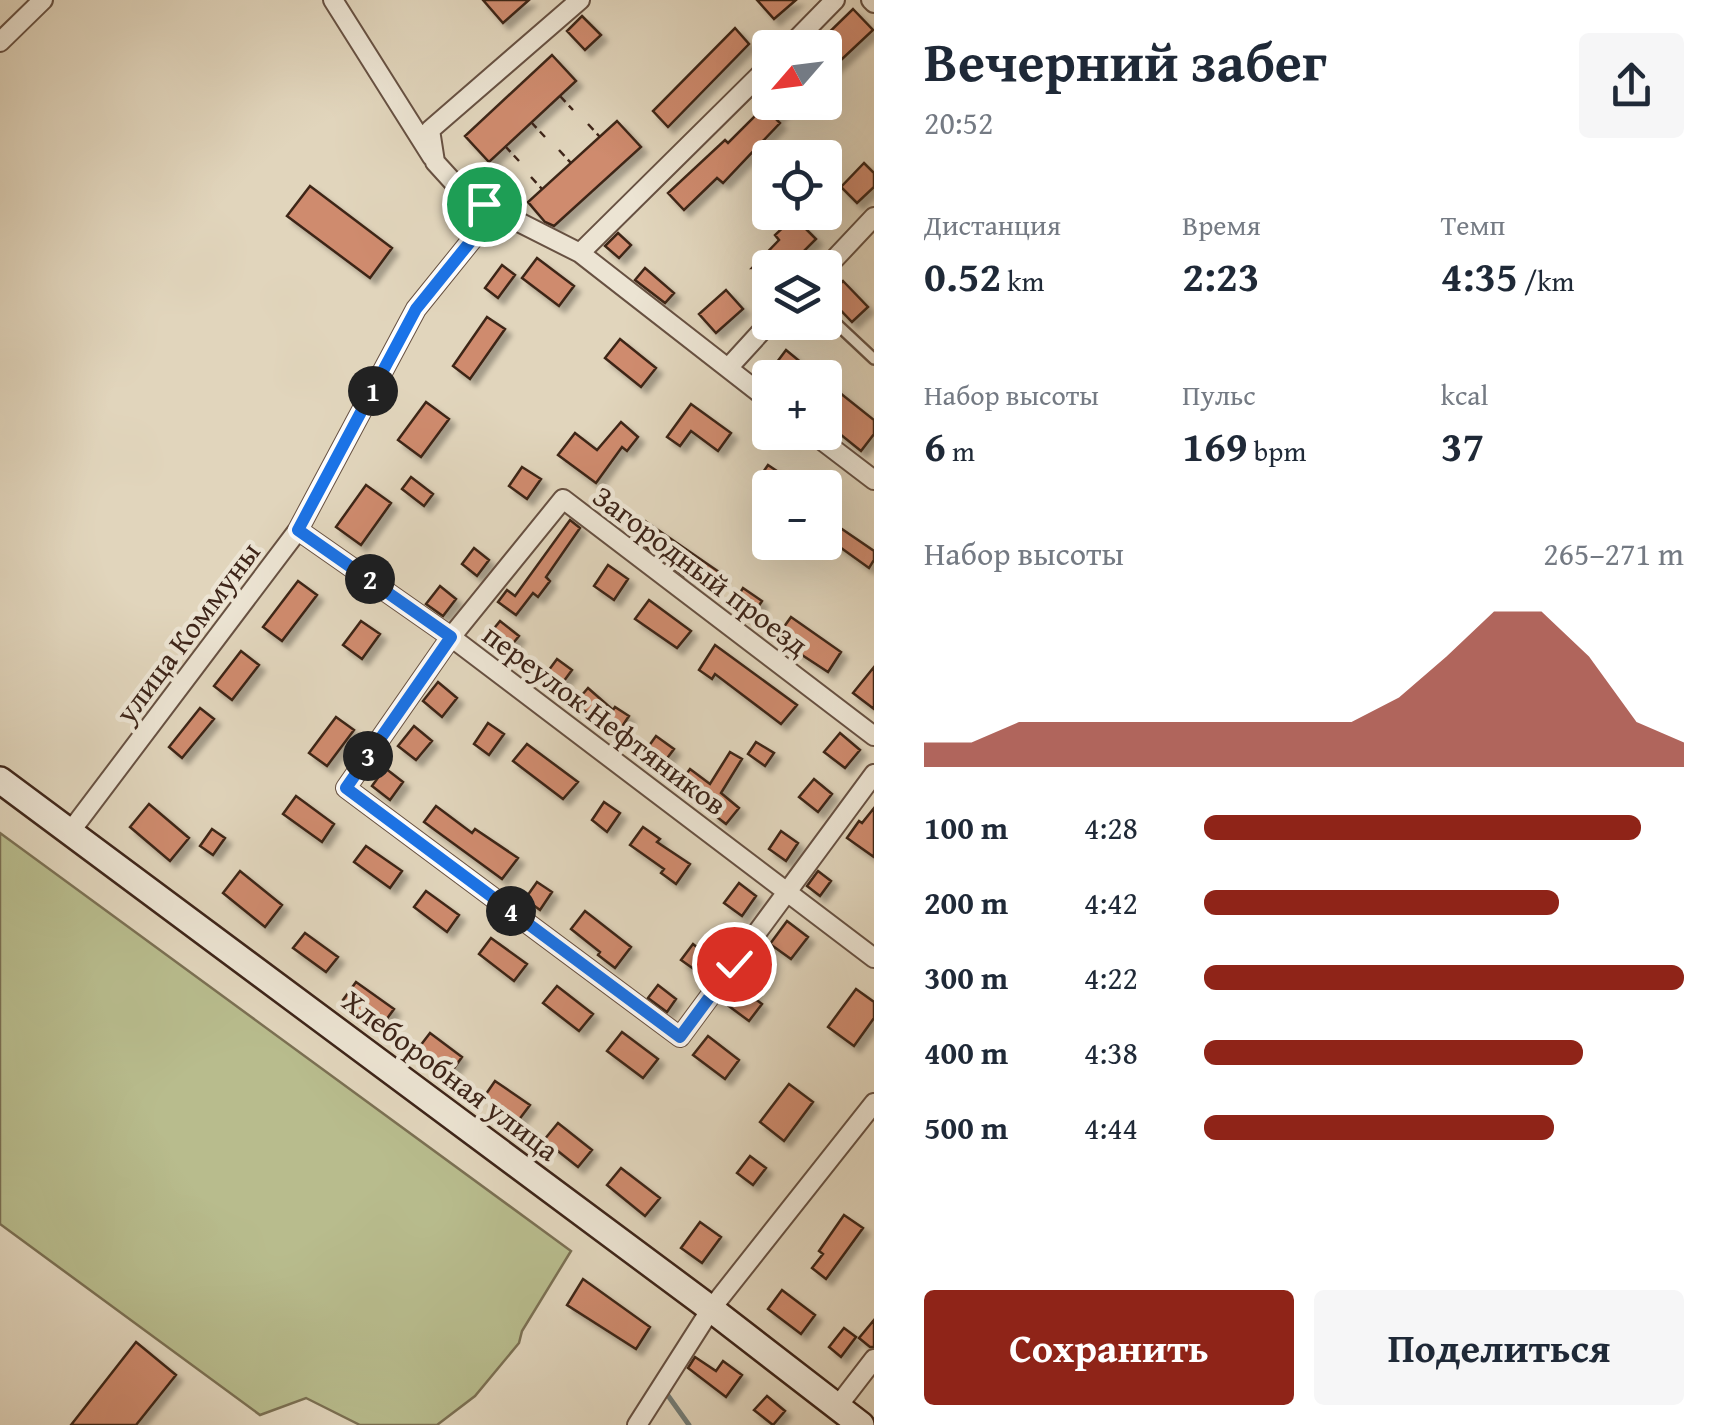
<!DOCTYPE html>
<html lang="ru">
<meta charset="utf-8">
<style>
body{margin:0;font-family:"Gentium Book Plus",serif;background:#f6f6f7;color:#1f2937;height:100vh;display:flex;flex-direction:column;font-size:38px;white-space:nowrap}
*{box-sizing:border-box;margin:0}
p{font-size:32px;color:#747a83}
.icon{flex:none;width:55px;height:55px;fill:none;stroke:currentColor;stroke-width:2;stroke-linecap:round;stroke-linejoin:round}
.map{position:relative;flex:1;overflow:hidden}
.panel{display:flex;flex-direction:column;background:#fff;width:860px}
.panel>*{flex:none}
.needle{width:65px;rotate:242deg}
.buttons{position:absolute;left:752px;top:30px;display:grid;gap:20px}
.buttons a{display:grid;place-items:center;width:90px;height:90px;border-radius:10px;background:#fff;box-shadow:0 10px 40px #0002;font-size:50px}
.pin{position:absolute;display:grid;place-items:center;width:85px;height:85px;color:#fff;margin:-42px;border:5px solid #fff;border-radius:50%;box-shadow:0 2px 10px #0007}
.km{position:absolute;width:50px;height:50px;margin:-25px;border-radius:50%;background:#222;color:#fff;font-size:28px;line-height:50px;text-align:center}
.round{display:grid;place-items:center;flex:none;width:105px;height:105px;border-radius:10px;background:#f6f6f7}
.head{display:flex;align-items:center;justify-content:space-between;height:170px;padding:0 50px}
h1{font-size:55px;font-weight:800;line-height:75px}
.figures{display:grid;grid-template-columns:repeat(3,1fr);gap:15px;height:170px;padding:10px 50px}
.figures div{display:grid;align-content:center}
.figures b{font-size:42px;font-weight:800}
.figures small{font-size:28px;font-weight:400}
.figures p{font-size:28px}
.chart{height:280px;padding:20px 50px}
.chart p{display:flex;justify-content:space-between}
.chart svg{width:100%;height:180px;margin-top:10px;fill:#8f2418;opacity:.7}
.primary-button{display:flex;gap:20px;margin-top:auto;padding:20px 50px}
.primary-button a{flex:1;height:115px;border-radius:10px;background:#8f2418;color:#fff;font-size:40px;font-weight:800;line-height:115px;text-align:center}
.primary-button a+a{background:#f6f6f7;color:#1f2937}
ul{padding:0 50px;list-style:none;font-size:32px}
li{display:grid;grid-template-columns:160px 120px 1fr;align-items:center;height:75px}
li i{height:25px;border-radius:12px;background:#8f2418}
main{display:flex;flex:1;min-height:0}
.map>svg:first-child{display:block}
.green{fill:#b8bc8d;stroke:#7b7053;stroke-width:2.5}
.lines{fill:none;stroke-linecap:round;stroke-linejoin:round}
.stream{stroke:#737d78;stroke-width:5}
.building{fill:#cf8b6e;stroke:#3e2519;stroke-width:2.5;filter:url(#shadow)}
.service-casing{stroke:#675142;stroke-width:14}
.minor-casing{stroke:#675142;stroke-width:22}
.secondary-casing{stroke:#3e2519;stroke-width:30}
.path{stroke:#3e2519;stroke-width:2.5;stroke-dasharray:8 5;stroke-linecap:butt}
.service{stroke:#ece4d3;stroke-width:9}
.minor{stroke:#ece4d3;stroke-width:18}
.secondary{stroke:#ece4d3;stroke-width:25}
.route-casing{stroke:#fff;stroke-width:20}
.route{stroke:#1a73e8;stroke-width:12}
.labels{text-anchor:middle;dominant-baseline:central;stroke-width:9;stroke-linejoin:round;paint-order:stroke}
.street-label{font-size:30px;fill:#3e2519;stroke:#ece4d3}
</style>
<main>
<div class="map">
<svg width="874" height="1425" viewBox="0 0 874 1425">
<defs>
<filter id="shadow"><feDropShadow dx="6" dy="6" stdDeviation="2.5" flood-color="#0004"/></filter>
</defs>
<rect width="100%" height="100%" fill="#e1d5bc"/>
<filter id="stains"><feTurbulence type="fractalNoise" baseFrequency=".002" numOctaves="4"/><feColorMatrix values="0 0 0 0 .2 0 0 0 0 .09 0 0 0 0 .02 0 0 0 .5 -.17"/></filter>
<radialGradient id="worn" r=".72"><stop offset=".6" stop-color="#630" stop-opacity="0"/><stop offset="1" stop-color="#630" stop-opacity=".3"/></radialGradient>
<path class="green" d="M0,833L571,1251L522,1331L519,1343L475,1396L437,1425H360L306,1398L260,1415L0,1224Z"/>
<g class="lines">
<path class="stream" d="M664,1390L689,1425"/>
</g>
<path class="building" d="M483,0H529L503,23Z
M757,0H796L774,19Z
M853,9L873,30L825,75V48H813Z
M582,16L601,35L585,50L567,31Z
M735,28L749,44L668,127L653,111Z
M552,55L576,81L489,162L465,136Z
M769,102H792L775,118L780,123L723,183L717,178L684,210L668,193L725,140L728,143Z
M617,121L641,147L554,226L545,222L528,202Z
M864,163L874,173V187L857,203L841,187Z
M310,186L392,248L370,278L287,216Z
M794,217L816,239L787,268H752L779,240L775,235Z
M618,233L631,245L619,258L605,246Z
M537,258L574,286L559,306L522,278Z
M502,265L515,275L498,298L485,288Z
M645,268L674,293L665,303L635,280Z
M843,281L868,307L852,322L827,296Z
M726,290L743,309L716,333L699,314Z
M487,317L505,329L470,379L453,366Z
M620,339L656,368L641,387L605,358Z
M786,350L820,378H765Z
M825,381L874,420V434L861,451L825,422Z
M426,402L449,419L421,457L398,440Z
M691,404L731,433L718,451L691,431L680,446L667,437Z
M621,422L638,437L627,451L622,447L596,483L558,455L575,433L597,450Z
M768,465L802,488H766L757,481Z
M522,467L541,479L527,499L509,486Z
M411,477L433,494L424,506L402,489Z
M366,485L391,503L361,545L336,527Z
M570,520L580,528L546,577L550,581L538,597L533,593L516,615L498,602L507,590L515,596Z
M645,521L722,574L711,590L686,573L684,576L633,537Z
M839,527L874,551V560L869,568L830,540Z
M474,548L489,560L477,576L462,564Z
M608,565L628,579L614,600L594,586Z
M298,581L317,595L282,641L263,627Z
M440,586L456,599L443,616L426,604Z
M743,588L762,601L750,619L731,607Z
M649,600L691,631L677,648L635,619Z
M791,617L841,652L828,672L776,638Z
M361,621L380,634L362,659L343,645Z
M500,621L519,636L506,652L487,637Z
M715,645L797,705L781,724L715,674L712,679L699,670Z
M241,651L259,665L232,700L214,686Z
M557,659L572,670L558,689L543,678Z
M874,667V709L853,693Z
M438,682L457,698L442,717L423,701Z
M588,688L613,710L615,707L629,716L615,737L575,703Z
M200,708L214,719L182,758L169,747Z
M336,717L354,730L327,766L309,753Z
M488,723L504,734L489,755L474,744Z
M414,726L432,741L416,760L398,746Z
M840,733L860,750L845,768L824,752Z
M656,736L674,749L659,769L641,757Z
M756,742L774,753L765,766L748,754Z
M527,744L578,782L563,799L513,761Z
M730,752L742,759L721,793L739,808L726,824L713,814L716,810L679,784L690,769L710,784Z
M385,768L403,782L390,800L372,786Z
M814,779L832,794L818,812L799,797Z
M296,796L334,824L322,842L283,814Z
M604,802L620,813L607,832L592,820Z
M149,804L189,838L170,861L130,827Z
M436,806L472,833L475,829L518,858L502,879L424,822Z
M874,808V857L847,838L859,821L862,823Z
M643,827L660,839L657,842L690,864L676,884L661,873L664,869L630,845Z
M212,829L225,838L213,855L200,846Z
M781,831L798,843L786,861L769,849Z
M366,846L402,871L390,888L354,862Z
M240,871L282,905L265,927L223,893Z
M818,871L831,881L820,896L807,886Z
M537,882L552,892L540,910L525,899Z
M739,883L756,896L742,916L724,903Z
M426,891L459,915L447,932L414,907Z
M585,911L631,947L615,968L598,955L600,952L571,929Z
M787,921L808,937L791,959L770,944Z
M305,933L338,957L326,972L293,948Z
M491,938L527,964L514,981L479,954Z
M693,944L709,957L698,972L681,960Z
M356,982L394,1009L381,1027L343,1000Z
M658,985L676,999L667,1012L648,998Z
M557,986L593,1014L579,1031L543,1003Z
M739,987L762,1004L749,1021L726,1004Z
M856,989L874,1002V1018L854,1046L828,1027Z
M622,1032L658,1059L643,1078L607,1051Z
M430,1033L462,1057L450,1074L417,1050Z
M708,1036L739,1060L725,1079L693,1055Z
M495,1081L530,1105L518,1121L484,1097Z
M789,1084L813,1102L784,1141L760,1122Z
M558,1123L592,1150L578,1167L544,1140Z
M750,1156L766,1168L753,1185L737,1173Z
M621,1168L660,1198L645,1216L607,1185Z
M844,1215L863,1228L826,1279L812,1268L823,1254L819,1251Z
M700,1222L721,1237L702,1263L681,1248Z
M583,1279L650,1327L636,1349L567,1305Z
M782,1290L815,1315L801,1334L768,1309Z
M874,1320V1347H870L859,1338Z
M844,1328L856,1337L841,1357L829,1347Z
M136,1342L176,1375L136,1425H71Z
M695,1357L716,1371L723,1361L742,1375L726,1397L688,1368Z
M767,1396L785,1411L773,1425L754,1410Z"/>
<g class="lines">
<g class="service-casing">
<path id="service" d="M825,313L874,359"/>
</g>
<g class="minor-casing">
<path id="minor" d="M333,0L432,157
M580,0L430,130L435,162L465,195L580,253L770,401
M871,0L874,3
M0,42L43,0
M788,48L835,0
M580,253L770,65
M825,269L874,217
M728,368L770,322
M811,432L874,480
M298,530L451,637L874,958
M874,736L563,499L451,637L346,788L680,1037L874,774
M70,832L298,530L416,309L483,226L503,213
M837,1407L874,1359
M637,1425L711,1309L874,1103"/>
</g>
<g class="secondary-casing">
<path id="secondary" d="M0,780L711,1309L861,1425"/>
</g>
<path class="path" d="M560,96L573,110
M531,122L545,137
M588,124L600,137
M505,146L519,161
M559,150L571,163
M531,177L542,189"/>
<use href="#service" class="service"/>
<use href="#minor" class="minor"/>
<use href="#secondary" class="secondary"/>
</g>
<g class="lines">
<g class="route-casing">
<path id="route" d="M484,204L504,212L483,226L416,309L298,530L451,637L346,788L680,1037L734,964"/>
</g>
<use href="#route" class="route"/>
</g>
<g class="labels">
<g class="street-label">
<text transform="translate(701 570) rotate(37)">Загородный проезд</text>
<text transform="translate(187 632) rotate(-53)">улица Коммуны</text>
<text transform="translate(605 719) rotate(37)">переулок Нефтяников</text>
<text transform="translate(451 1075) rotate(37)">Хлеборобная улица</text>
</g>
</g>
<rect width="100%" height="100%" filter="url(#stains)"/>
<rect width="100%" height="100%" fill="url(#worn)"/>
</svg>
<div class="buttons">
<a><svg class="needle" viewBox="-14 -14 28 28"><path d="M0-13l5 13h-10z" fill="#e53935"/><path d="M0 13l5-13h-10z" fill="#747a83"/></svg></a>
<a><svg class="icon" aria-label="locate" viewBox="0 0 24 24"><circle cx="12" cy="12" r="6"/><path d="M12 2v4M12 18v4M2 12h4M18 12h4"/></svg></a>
<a><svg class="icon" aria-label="layers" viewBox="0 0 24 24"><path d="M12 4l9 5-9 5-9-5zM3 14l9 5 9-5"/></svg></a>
<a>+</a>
<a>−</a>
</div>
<div class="pin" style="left:484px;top:204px;background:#1e9e55"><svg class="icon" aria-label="arrive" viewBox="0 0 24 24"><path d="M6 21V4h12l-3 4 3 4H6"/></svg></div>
<div class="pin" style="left:734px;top:964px;background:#d93025"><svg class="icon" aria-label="check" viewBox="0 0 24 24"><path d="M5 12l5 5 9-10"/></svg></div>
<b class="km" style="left:373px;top:391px">1</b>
<b class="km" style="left:370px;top:579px">2</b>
<b class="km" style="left:368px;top:756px">3</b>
<b class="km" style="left:511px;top:911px">4</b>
</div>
<section class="panel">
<div class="head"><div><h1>Вечерний забег</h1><p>20:52</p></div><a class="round"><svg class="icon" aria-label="share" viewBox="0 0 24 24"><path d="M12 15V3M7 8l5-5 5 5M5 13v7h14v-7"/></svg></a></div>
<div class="figures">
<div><p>Дистанция</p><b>0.52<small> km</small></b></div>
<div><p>Время</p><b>2:23</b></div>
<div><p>Темп</p><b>4:35<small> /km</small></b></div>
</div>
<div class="figures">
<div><p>Набор высоты</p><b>6<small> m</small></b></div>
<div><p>Пульс</p><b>169<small> bpm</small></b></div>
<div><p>kcal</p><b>37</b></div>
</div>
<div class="chart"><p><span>Набор высоты</span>265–271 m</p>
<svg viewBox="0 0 160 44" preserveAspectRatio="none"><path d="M0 44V38L10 38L20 33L30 33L40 33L50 33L60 33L70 33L80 33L90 33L100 27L110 17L120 6L130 6L140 17L150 33L160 38V44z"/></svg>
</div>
<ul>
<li><b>100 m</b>4:28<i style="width:91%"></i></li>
<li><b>200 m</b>4:42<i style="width:74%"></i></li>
<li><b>300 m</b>4:22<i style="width:100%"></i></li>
<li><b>400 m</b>4:38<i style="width:79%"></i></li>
<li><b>500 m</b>4:44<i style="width:73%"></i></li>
</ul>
<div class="primary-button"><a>Сохранить</a><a>Поделиться</a></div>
</section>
</main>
